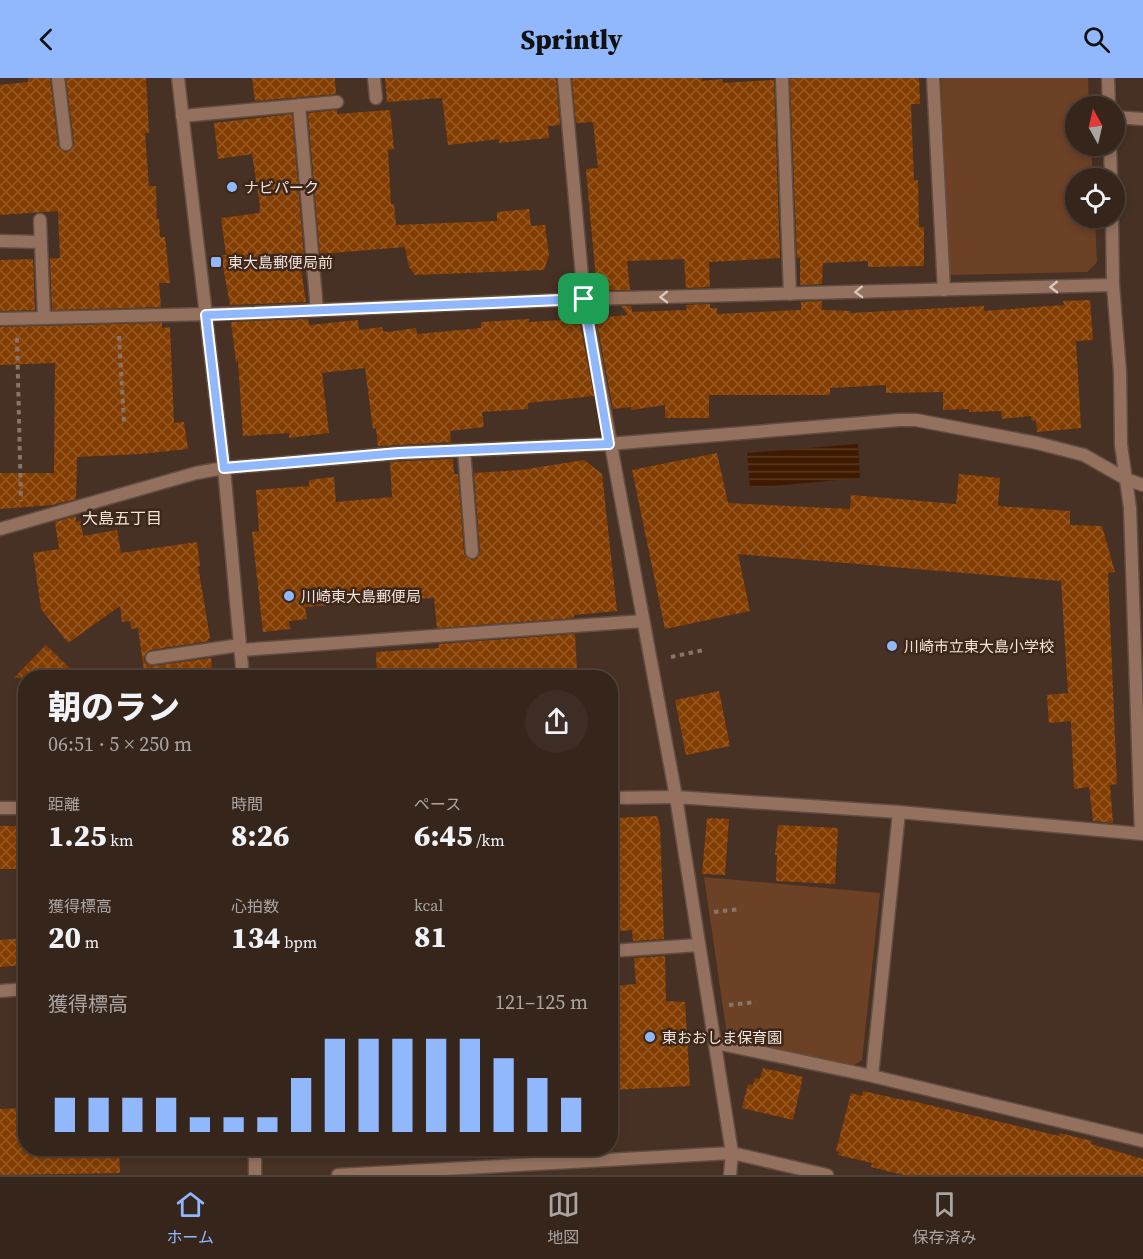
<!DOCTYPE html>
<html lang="ja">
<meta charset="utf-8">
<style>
body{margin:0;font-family:"Source Serif 4","Noto Sans JP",serif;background:#3d2d24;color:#f1f3f6;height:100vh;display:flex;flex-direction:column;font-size:22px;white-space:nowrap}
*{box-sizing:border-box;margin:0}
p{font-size:20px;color:#aaa5a3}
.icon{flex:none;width:33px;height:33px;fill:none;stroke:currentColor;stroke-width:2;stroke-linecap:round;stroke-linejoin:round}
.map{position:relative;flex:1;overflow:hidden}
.sheet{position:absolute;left:18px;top:592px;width:600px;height:486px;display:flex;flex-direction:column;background:#35251b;border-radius:24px;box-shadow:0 3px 9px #0003,0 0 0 2px #4f423a}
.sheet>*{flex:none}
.needle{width:39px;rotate:352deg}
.fabs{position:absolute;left:1065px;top:18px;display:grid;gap:12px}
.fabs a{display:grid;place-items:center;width:60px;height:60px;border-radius:50%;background:#35251b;box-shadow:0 3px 9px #0003,0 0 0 2px #4f423a;font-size:30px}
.pin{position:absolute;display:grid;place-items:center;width:51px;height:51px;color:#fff;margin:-26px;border-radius:12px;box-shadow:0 3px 9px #0006}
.round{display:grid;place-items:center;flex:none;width:63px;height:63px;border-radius:32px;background:#3d2d24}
.summary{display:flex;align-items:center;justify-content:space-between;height:102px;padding:0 30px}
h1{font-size:33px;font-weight:800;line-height:45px}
.stats{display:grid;grid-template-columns:repeat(3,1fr);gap:9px;height:102px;padding:6px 30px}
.stats div{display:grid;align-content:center}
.stats b{font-size:30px;font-weight:800}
.stats small{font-size:16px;font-weight:400}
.stats p{font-size:16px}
.chart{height:168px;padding:12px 30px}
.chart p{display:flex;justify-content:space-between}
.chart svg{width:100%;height:108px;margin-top:6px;stroke:#91b8fd;stroke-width:6}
header{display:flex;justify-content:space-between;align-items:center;height:78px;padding:0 30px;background:#91b8fd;color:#111;font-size:27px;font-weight:800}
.tab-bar{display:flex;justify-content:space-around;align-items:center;height:84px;border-top:2px solid #4f423a;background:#35251b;font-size:16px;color:#aaa5a3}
.tab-bar a{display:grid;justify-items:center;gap:3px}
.tab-bar .selected{color:#91b8fd}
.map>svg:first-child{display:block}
.green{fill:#6c4126}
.water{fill:url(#water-rules)}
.building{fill:url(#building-cross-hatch)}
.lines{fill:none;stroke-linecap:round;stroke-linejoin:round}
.service-casing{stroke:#624d41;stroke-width:15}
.minor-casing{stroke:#624d41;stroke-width:15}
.tertiary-casing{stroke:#624d41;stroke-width:15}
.path{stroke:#88756a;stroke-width:4;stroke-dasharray:4.5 4.5;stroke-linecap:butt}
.service{stroke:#93715e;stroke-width:12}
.minor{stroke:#93715e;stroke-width:12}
.tertiary{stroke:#93715e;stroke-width:12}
.oneway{stroke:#dac6bb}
.route-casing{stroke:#fff;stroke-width:12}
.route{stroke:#91b8fd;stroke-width:8}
.poi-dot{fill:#91b8fd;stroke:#3c271a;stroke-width:2}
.labels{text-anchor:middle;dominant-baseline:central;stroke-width:5;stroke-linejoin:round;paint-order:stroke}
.poi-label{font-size:15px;fill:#f1e2da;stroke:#3c271a;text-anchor:start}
.neighbourhood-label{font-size:16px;fill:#f1e2da;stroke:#3c271a}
</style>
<header><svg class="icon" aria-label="back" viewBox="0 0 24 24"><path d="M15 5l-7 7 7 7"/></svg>Sprintly<svg class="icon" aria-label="search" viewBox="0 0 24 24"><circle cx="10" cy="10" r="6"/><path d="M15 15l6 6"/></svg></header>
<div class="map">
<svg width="1143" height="1097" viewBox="0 0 1143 1097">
<defs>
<pattern id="water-rules" width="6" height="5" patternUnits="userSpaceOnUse" patternTransform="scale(1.5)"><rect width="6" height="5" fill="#3f1a00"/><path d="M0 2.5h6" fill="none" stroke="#5b3b25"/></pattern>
<pattern id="building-cross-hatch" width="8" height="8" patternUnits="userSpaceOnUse" patternTransform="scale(1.5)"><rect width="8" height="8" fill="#843d01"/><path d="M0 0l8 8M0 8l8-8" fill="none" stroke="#965925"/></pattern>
</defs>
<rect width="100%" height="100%" fill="#473124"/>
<path class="green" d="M941,0H1088L1089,28H1076V68H1091L1093,100H1076V140H1095L1097,184L1087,194L948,197Z
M704,799L880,815L862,982L851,989L738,965L727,957Z"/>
<path class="water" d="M858,366L860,400L750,410L747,375Z"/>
<path class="building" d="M28,0H50L58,67L60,71L66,74L71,72L74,65L66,0H146L149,55H145L149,108H156L157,141H159L160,159H165L170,205H159L161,229L52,232L50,180H60L58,133L0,137V7L28,4Z
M252,0H335L336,16L255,23Z
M385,0H556L560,47L548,48L549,60L499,65V61L448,67L442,20L387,24Z
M572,0H702V3L722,1L723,5L774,2L780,180L709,184L710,209L686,210L684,181L627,183L630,212H606L596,201L590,136L586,91L598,90L593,44L576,45Z
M795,0H919L920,26H911L914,102H918L919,149H924V188L868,189V183L823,185L822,206L800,207V180H797L790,1Z
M337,32V36L390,32L394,71L388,72L391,126H394L396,147L497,143V134L529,131L531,148L545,147L549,177L544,192L415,197L409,189L405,169L320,176L308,35Z
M292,36L304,178H299L306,224L230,227L221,177H226L221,140L259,135L260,128L252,76L218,81L214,45Z
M33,181L35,232L0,233V182Z
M1090,222L1093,262L1076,263L1081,350L1037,354L1036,342L1032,343L1031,338L1002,341L1001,333L969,334V331L943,332V314L886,315V307L830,310V317H709V340H665V327L632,332L631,329L613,331L596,240L628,237L621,228H631L632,234L687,232L686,227L710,226V230H717V236L801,232V224L822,223V232L850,233V235L984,228V233L1064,227L1063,223Z
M308,241L309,247L358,242L359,252L382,249L383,253L388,254L416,250L417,256L481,250V244L529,241V244L579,241L594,318L528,325V331L482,334L484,349L450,353L451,364L378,368L376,350L373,351L365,290L322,295L329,355L289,360V355L243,358L238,283L236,284L231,244Z
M162,245V250L170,249L174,345L184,344L188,371L140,376L77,379L76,421L52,427L0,431V395H54L55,285L0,287V249Z
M717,375L728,425L850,431L851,417L956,426L959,396L1000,400L998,428L1070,433V447L1102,448L1115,494L1108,495L1117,706L1110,707L1113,745L1093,743L1089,709L1074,711L1071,643L1049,645L1047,617L1068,615L1061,503L738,476L750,533L665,551L632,392Z
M453,381L454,396H458L464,475L466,479L472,482L477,480L480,473L474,395L521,392L584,382L602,396L617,533L574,537V540L437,550L434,520L391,522L305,529L307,541L289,543L290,551L263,554L252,454L259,453L256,412L309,408V402L334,399L336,424L392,419L390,384Z
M76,438V444L81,443L83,458L117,452L121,475L197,464L200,488H198L210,560L208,561L209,563L150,572L145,576L144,581L146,586L153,588L211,580L213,600H145L138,550L131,551L130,543L122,544L120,528L68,565L41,531L33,475L59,471L55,444Z
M575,556L577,592L465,600H377L376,574L439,570L438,566Z
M46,567L80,600H14Z
M719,613L730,668L686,677L675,622Z
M657,738L660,748L664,861L633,863L632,852L610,854V740Z
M707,740L729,741L725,797L702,796Z
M778,747L838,750L835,806L776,803L777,777H775Z
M0,748H26V791H0Z
M26,860V887L0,889V862Z
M665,878L666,923L685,924L690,1008L612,1012L610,908L636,906L634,880Z
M763,990L803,999L793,1042L742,1030L748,1006L753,1007L755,1000L760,1001Z
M863,1013L908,1023V1022L1059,1058L1060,1055L1092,1063L1091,1066L1143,1081V1097H903L871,1089L872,1085L838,1077L839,1074L836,1073L851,1015L862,1018Z
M26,1030V1071H119L120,1095L0,1097V1031Z"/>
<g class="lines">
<g class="service-casing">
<path id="service" d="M58,0L66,66
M374,0L376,20
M782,0L790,216
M933,0L944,212
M299,27L317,232
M182,38L337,24
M40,142L44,240
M0,163L40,164
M464,372L472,474
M152,580L240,567
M610,873L699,867
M0,913L26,911"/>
</g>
<g class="minor-casing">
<path id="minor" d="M564,0L584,221L676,719L732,1075L730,1097
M1108,0L1109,28
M1114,39L1143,41
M1110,68L1111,100
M1112,140L1113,207L1120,294L1121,367L1130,430L1141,756
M0,241L251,235L584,221L1113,207
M0,451L196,395L224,390L399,375L609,366L899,342H916L1037,365L1084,377L1126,401L1143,407
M241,572L643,543
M676,719L899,734L1143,756
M716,965L872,998L1143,1063
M872,998L899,734
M338,1097L732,1075L827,1097"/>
</g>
<g class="tertiary-casing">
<path id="tertiary" d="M178,0L224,390L243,600
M610,720L676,719
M0,730H26
M255,1097V1071"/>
</g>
<path class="path" d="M119,258L124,344
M17,260L21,423
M671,579L704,572
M714,834L740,831
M729,927L756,924"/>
<use href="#service" class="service"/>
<use href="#minor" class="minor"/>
<use href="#tertiary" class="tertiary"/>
</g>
<defs><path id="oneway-chevron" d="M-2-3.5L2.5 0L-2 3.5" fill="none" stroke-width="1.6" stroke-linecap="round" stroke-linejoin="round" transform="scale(1.5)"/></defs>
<g class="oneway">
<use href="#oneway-chevron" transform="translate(1054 209) rotate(179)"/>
<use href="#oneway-chevron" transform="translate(859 214) rotate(178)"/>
<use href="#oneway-chevron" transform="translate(664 219) rotate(179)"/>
</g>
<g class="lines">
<g class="route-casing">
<path id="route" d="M584,221L609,366L399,375L224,390L206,237Z"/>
</g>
<use href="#route" class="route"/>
</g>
<g class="poi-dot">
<circle cx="232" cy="109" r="6"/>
<rect x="210" y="178" width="12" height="12" rx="3"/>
<circle cx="289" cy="518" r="6"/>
<circle cx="892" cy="568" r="6"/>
<circle cx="650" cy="959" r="6"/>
</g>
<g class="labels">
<g class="poi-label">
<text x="244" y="109">ナビパーク</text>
<text x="228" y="184">東大島郵便局前</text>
<text x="301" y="518">川崎東大島郵便局</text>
<text x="904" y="568">川崎市立東大島小学校</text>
<text x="662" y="959">東おおしま保育園</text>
</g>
<g class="neighbourhood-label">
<text x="122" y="440">大島五丁目</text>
</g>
</g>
</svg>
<div class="fabs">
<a><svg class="needle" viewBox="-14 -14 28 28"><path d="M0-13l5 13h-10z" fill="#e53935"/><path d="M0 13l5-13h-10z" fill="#aaa5a3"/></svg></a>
<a><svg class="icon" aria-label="locate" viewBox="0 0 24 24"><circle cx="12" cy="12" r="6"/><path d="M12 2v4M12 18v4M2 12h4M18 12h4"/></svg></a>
</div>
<div class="pin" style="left:584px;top:221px;background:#1e9e55"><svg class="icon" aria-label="arrive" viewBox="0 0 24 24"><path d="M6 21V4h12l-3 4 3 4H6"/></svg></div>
<section class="sheet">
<div class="summary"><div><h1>朝のラン</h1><p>06:51 · 5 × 250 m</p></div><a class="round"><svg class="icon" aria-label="share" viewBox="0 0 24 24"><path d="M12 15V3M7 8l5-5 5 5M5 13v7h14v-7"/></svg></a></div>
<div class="stats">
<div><p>距離</p><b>1.25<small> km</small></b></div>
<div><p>時間</p><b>8:26</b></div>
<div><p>ペース</p><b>6:45<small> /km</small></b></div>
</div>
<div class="stats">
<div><p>獲得標高</p><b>20<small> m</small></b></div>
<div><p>心拍数</p><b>134<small> bpm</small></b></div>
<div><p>kcal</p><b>81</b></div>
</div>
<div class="chart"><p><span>獲得標高</span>121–125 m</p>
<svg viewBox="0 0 160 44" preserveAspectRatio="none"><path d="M5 44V30M15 44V30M25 44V30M35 44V30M45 44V38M55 44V38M65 44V38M75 44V22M85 44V6M95 44V6M105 44V6M115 44V6M125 44V6M135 44V14M145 44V22M155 44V30"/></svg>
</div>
</section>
</div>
<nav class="tab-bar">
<a class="selected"><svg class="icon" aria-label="home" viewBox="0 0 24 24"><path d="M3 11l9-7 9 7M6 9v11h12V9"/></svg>ホーム</a>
<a><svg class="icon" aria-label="map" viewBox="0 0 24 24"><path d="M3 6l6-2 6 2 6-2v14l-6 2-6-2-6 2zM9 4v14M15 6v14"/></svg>地図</a>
<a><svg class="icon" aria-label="saved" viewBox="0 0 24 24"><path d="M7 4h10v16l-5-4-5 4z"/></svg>保存済み</a>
</nav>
